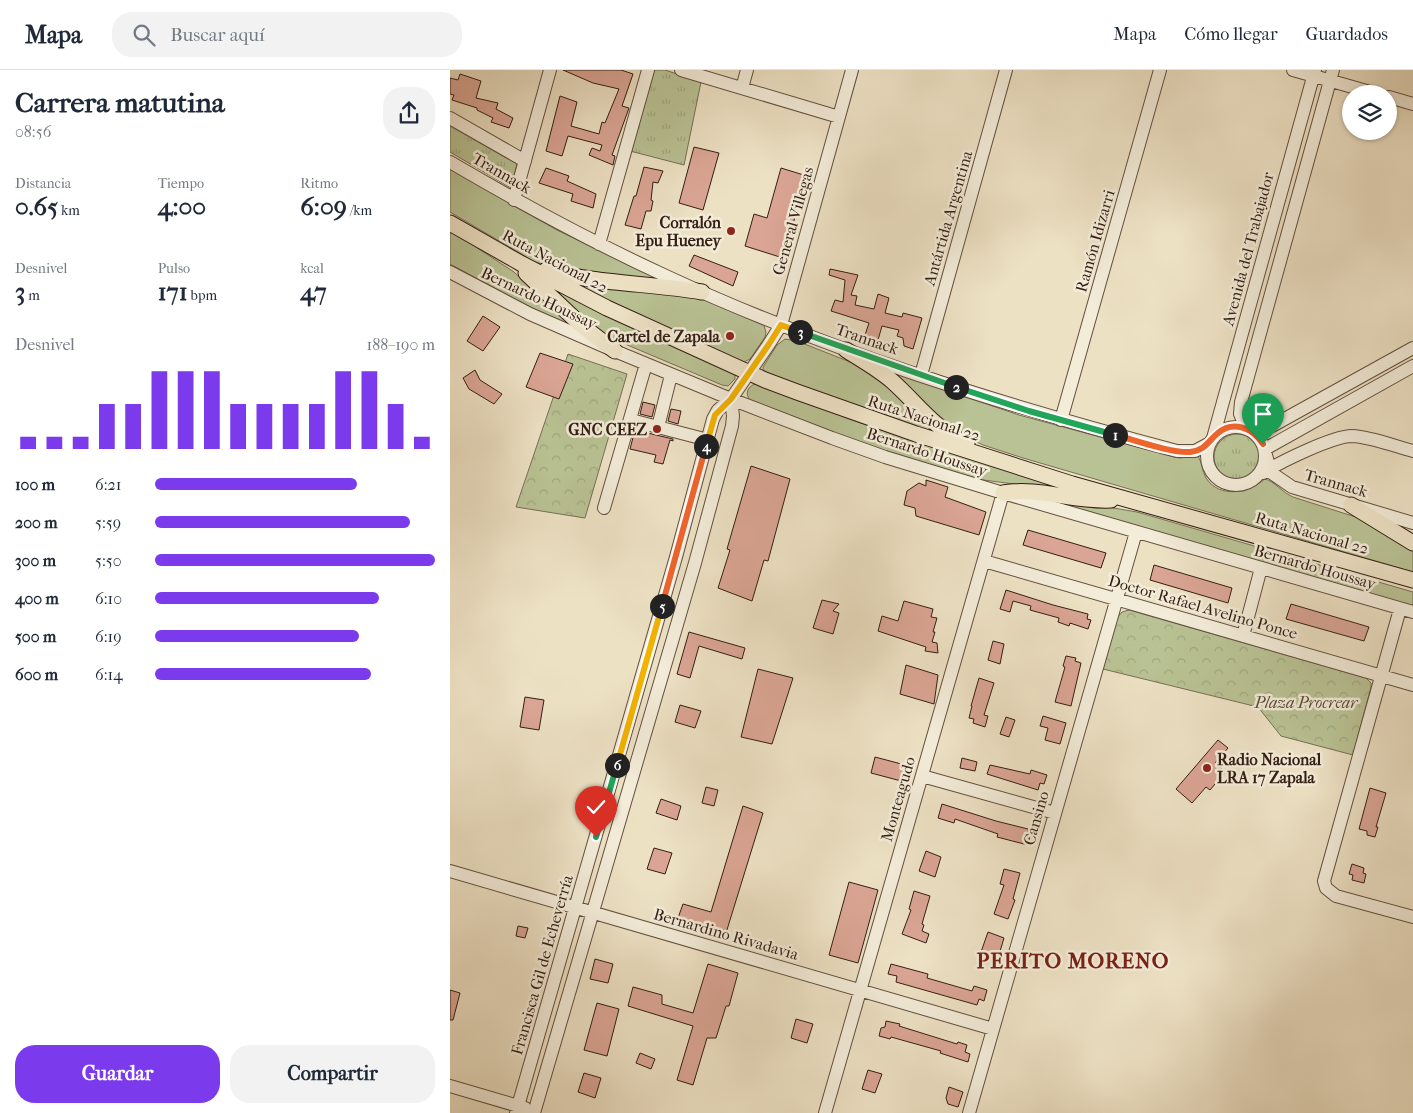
<!DOCTYPE html>
<html lang="es">
<meta charset="utf-8">
<style>
body{margin:0;font-family:"IM FELL French Canon",serif;background:#f2f2f3;color:#1f2937;height:100vh;display:flex;flex-direction:column;font-size:19px;white-space:nowrap}
*{box-sizing:border-box;margin:0}
p{font-size:16px;color:#747a83}
.icon{flex:none;width:28px;height:28px;fill:none;stroke:currentColor;stroke-width:2;stroke-linecap:round;stroke-linejoin:round}
.map{position:relative;flex:1;overflow:hidden}
.details{display:flex;flex-direction:column;background:#fff;width:450px}
.details>*{flex:none}
.tools{position:absolute;left:892px;top:15px;display:grid;gap:10px}
.tools a{display:grid;place-items:center;width:55px;height:55px;border-radius:50%;background:#fff;box-shadow:0 1px 4px #0004;font-size:25px}
.pin{position:absolute;display:grid;place-items:center;width:42px;height:42px;color:#fff;margin:-51px -21px;border-radius:50% 50% 50% 0;rotate:-45deg;box-shadow:0 0 5px #0007}
.pin .icon{rotate:45deg}
.km{position:absolute;width:25px;height:25px;margin:-12px;border-radius:50%;background:#222;color:#fff;font-size:14px;line-height:25px;text-align:center}
.round{display:grid;place-items:center;flex:none;width:52px;height:52px;border-radius:20px;background:#f2f2f3}
.head{display:flex;align-items:center;justify-content:space-between;height:85px;padding:0 15px}
h1{font-size:28px;font-weight:700;line-height:38px}
.metrics{display:grid;grid-template-columns:repeat(3,1fr);gap:8px;height:85px;padding:5px 15px}
.metrics div{display:grid;align-content:center}
.metrics b{font-size:25px;font-weight:700}
.metrics small{font-size:14px;font-weight:400}
.metrics p{font-size:14px}
.chart{height:140px;padding:10px 15px}
.chart p{display:flex;justify-content:space-between}
.chart svg{width:100%;height:90px;margin-top:5px;stroke:#7c3aed;stroke-width:6}
.action{display:flex;gap:10px;margin-top:auto;padding:10px 15px}
.action a{flex:1;height:58px;border-radius:20px;background:#7c3aed;color:#fff;font-size:20px;font-weight:700;line-height:58px;text-align:center}
.action a+a{background:#f2f2f3;color:#1f2937}
ul{padding:0 15px;list-style:none;font-size:16px}
li{display:grid;grid-template-columns:80px 60px 1fr;align-items:center;height:38px}
li i{height:12px;border-radius:6px;background:#7c3aed}
header{display:flex;align-items:center;gap:30px;box-sizing:border-box;height:70px;padding:0 25px;background:#fff;border-bottom:1px solid #e0e1e3}
header strong{font-size:24px}
nav{display:flex;gap:28px;margin-inline-start:auto;font-size:18px}
.search{width:350px;height:45px;background:#f2f2f3;display:flex;align-items:center;gap:12px;box-sizing:border-box;padding:0 18px;border-radius:20px;color:#747a83;font-size:19px}
main{display:flex;flex:1;min-height:0}
.map>svg:first-child{display:block}
.grass{fill:url(#grass-tufts);stroke:#767054}
.park{fill:url(#park-crowns);stroke:#767054}
.garden{fill:#b9c294;stroke:#767054}
.building{fill:#daa594;stroke:#331e13}
.lines{fill:none;stroke-linecap:round;stroke-linejoin:round}
.minor-casing{stroke:#624f3f;stroke-width:14}
.major-casing{stroke:#331e13;stroke-width:17}
.minor{stroke:#f3ecd9;stroke-width:12}
.major{stroke:#ede1c4;stroke-width:15}
.split-1-casing{stroke:#fff;stroke-width:10}
.split-2-casing{stroke:#fff;stroke-width:10}
.split-3-casing{stroke:#fff;stroke-width:10}
.split-4-casing{stroke:#fff;stroke-width:10}
.split-5-casing{stroke:#fff;stroke-width:10}
.split-6-casing{stroke:#fff;stroke-width:10}
.split-7-casing{stroke:#fff;stroke-width:10}
.split-1{stroke:#f0652b;stroke-width:6}
.split-2{stroke:#22a559;stroke-width:6}
.split-3{stroke:#22a559;stroke-width:6}
.split-4{stroke:#f5b400;stroke-width:6}
.split-5{stroke:#f0652b;stroke-width:6}
.split-6{stroke:#f5b400;stroke-width:6}
.split-7{stroke:#22a559;stroke-width:6}
.poi-dot{fill:#8f2418;stroke:#f3ecd9;stroke-width:2}
.labels{text-anchor:middle;dominant-baseline:central;stroke-width:5;stroke-linejoin:round;paint-order:stroke}
.street-label{font-size:16px;fill:#331e13;stroke:#f3ecd9}
.poi-label{font-size:16px;font-weight:bold;fill:#331e13;stroke:#f3ecd9;text-anchor:end}
.park-label{font-size:16px;font-style:italic;fill:#5b4f3a;stroke:#f3ecd9}
.district-label{font-size:21px;font-weight:bold;letter-spacing:1px;fill:#7a1f14;stroke:#f3ecd9}
</style>
<header>
<strong>Mapa</strong>
<div class="search"><svg class="icon" aria-label="search" viewBox="0 0 24 24"><circle cx="10" cy="10" r="6"/><path d="M15 15l6 6"/></svg>Buscar aquí</div>
<nav><a>Mapa</a><a>Cómo llegar</a><a>Guardados</a></nav>
</header>
<main>
<section class="details">
<div class="head"><div><h1>Carrera matutina</h1><p>08:56</p></div><a class="round"><svg class="icon" aria-label="share" viewBox="0 0 24 24"><path d="M12 15V3M7 8l5-5 5 5M5 13v7h14v-7"/></svg></a></div>
<div class="metrics">
<div><p>Distancia</p><b>0.65<small> km</small></b></div>
<div><p>Tiempo</p><b>4:00</b></div>
<div><p>Ritmo</p><b>6:09<small> /km</small></b></div>
</div>
<div class="metrics">
<div><p>Desnivel</p><b>3<small> m</small></b></div>
<div><p>Pulso</p><b>171<small> bpm</small></b></div>
<div><p>kcal</p><b>47</b></div>
</div>
<div class="chart"><p><span>Desnivel</span>188–190 m</p>
<svg viewBox="0 0 160 44" preserveAspectRatio="none"><path d="M5 44V38M15 44V38M25 44V38M35 44V22M45 44V22M55 44V6M65 44V6M75 44V6M85 44V22M95 44V22M105 44V22M115 44V22M125 44V6M135 44V6M145 44V22M155 44V38"/></svg>
</div>
<ul>
<li><b>100 m</b>6:21<i style="width:72%"></i></li>
<li><b>200 m</b>5:59<i style="width:91%"></i></li>
<li><b>300 m</b>5:50<i style="width:100%"></i></li>
<li><b>400 m</b>6:10<i style="width:80%"></i></li>
<li><b>500 m</b>6:19<i style="width:73%"></i></li>
<li><b>600 m</b>6:14<i style="width:77%"></i></li>
</ul>
<div class="action"><a>Guardar</a><a>Compartir</a></div>
</section>
<div class="map">
<svg width="963" height="1043" viewBox="0 0 963 1043">
<defs>
<pattern id="grass-tufts" width="24" height="20" patternUnits="userSpaceOnUse" patternTransform="scale(1.25)"><rect width="24" height="20" fill="#b9c294"/><path d="M3 7l-1-3M5 7V3M7 7l1-3M15 17l-1-3M17 17v-4M19 17l1-3" fill="none" stroke="#a0a67f"/></pattern>
<pattern id="park-crowns" width="20" height="18" patternUnits="userSpaceOnUse" patternTransform="scale(1.25)"><rect width="20" height="18" fill="#b9c294"/><path d="M2 6a3 3 0 1 1 6 0M12 15a3 3 0 1 1 6 0" fill="none" stroke="#a0a67f"/></pattern>
</defs>
<rect width="100%" height="100%" fill="#ede1c4"/>
<filter id="stains"><feTurbulence type="fractalNoise" baseFrequency=".004" numOctaves="4"/><feColorMatrix values="0 0 0 0 .2 0 0 0 0 .09 0 0 0 0 .02 0 0 0 .5 -.17"/></filter>
<radialGradient id="worn" r=".72"><stop offset=".6" stop-color="#630" stop-opacity="0"/><stop offset="1" stop-color="#630" stop-opacity=".3"/></radialGradient>
<path class="grass" d="M203,0H215L251,12L234,95L180,81Z
M0,56L67,94L61,118L0,82Z
M764 387a23 23 0 1 1 46 0a23 23 0 1 1-46 0Z"/>
<path class="park" d="M118,284L177,304L135,448L66,437Z
M679,540L916,608L921,613V617L903,685L831,666L808,637L653,599L667,548L672,542Z"/>
<path class="garden" d="M0,99L107,160L214,211L97,196L83,191L0,142Z
M0,160L64,202L129,260L76,235L0,194Z
M115,210L249,226L314,255L316,263L315,267L300,289L292,293Z
M93,212L285,304V309L278,316L272,315L156,266L147,262Z
M335,269L347,271L423,301L495,367L318,305L313,301V297L327,275Z
M436,300L569,345L720,386L729,388L748,386C752,392 752,401 756,408C770,429 798,423 815,409C824,411 833,423 843,427L915,450L963,478V502L573,388L533,375L505,362Z
M305,314L313,316L405,351L491,380L631,423L526,409L414,374L300,330C295,324 297,317 305,314Z
M609,433L652,436L687,442L963,522V537Z"/>
<path class="building" d="M113,0H171L183,4L172,36L179,38L162,85L165,86L163,95L139,85L142,78L150,81L152,75L118,66L112,86L96,81L110,26L127,32L121,56L149,64L152,52L155,53L169,19L143,13Z
M10,4L31,11L26,28L48,33L46,39L63,48L59,58L41,52L43,48L27,40V38L2,30L4,25L0,24V8L8,10Z
M244,77L269,83L253,140L229,133Z
M194,97L213,101L208,113L203,112L201,130L203,131L201,141H196L191,159L175,155L184,126H186Z
M96,98L119,106L117,111L146,124L143,138L121,131L123,124L89,113Z
M331,98L357,106L333,188L295,176L304,144L317,148Z
M244,185L288,202L283,216L239,196Z
M380,199L408,205L401,225L407,226L405,235L424,239L428,224L439,228L435,243L452,247L453,243L472,248L463,279L454,276L453,268L447,266L449,260L432,256L428,270L415,265L419,253L381,241L385,230L393,232L395,210L379,205Z
M33,246L50,257L33,281L17,271Z
M90,283L123,294L109,329L76,317Z
M25,300L30,310L52,324L44,334L19,319L13,308Z
M193,332L205,335L202,347L190,344Z
M221,339L231,341L228,354L218,351Z
M185,360L223,369V371L220,370L213,394L204,392L206,385L180,379Z
M301,396L340,409L318,491L314,490L302,531L268,518L280,480L277,479Z
M476,410L498,417L495,427L536,442L529,465L466,446L465,438L454,435L457,421L469,413L476,416Z
M578,460L656,483L651,498L573,475Z
M704,495L782,518L778,533L700,510Z
M556,520L603,535L638,544L637,549L641,550L638,559L620,553L619,556L608,552L609,548L580,540L581,536L563,531L560,542L550,539Z
M372,530L389,534L383,541L389,543L383,564L363,558Z
M454,531L483,539L481,547L487,548L483,562H485L482,572L487,573L488,583L475,581L476,577L428,561L432,546L448,551Z
M841,534L919,557L914,571L836,549Z
M239,562L295,578L292,589L249,576L240,608L227,604Z
M543,571L554,574L550,594L538,590Z
M616,586L626,588L625,591L631,593L621,636L605,632L615,597L613,596Z
M456,595L488,605L484,634L450,624Z
M308,599L343,608L322,674L291,667Z
M529,608L544,613L534,645L538,646L535,657L523,653L524,649L519,648L522,636H521Z
M75,627L94,630L89,660L70,657Z
M230,635L251,641L245,658L225,652Z
M593,646L616,653L610,674L595,670L598,658L590,656Z
M556,647L565,650L559,667L550,664Z
M768,670L778,678L765,693L775,702L760,720L756,717L742,733L726,719Z
M425,687L459,696L455,712L421,703Z
M512,688L527,692L525,701L510,698Z
M540,695L580,704L581,700L597,705L594,714L590,713L588,720L537,704Z
M256,717L268,720L264,736L252,733Z
M920,718L936,723L926,757H928L925,767L917,765V761L909,759Z
M211,729L231,736L227,750L206,743Z
M492,734L546,751L578,759L577,765H580L578,775L547,767L548,764L505,749L504,753L488,748Z
M293,736L313,743L276,863L228,848L233,834L261,842Z
M204,778L222,783L215,804L197,799Z
M476,781L491,787L485,807L469,801Z
M902,794L914,798L913,803L916,804L914,813L902,810L903,805L899,804Z
M554,799L570,803L563,829L565,830L558,849L544,844L554,815L550,814Z
M399,812L428,820L408,893L379,885Z
M464,821L480,826L472,854L474,855L472,861L479,864L476,873L452,864L461,840L459,839Z
M68,856L78,858L75,868L66,866Z
M538,862L554,868L548,888L531,882Z
M145,889L163,894L158,913L140,909Z
M258,894L288,903L279,936H276L266,968H257L243,1015L227,1010L243,956L178,936L183,917L212,925V934L243,943Z
M441,894L478,904L477,908L522,921L524,916L537,920L534,931L529,929L527,935L446,912L447,906L438,904Z
M0,920L10,923L3,950H0Z
M147,933L169,939L157,986L134,980Z
M346,949L363,954L357,973L341,968Z
M436,951L450,954L449,956L507,974L508,972L517,975L515,982L520,984L518,992L490,983L491,981L441,967L440,969L429,966L431,958L435,957Z
M190,983L205,989L201,999L186,993Z
M418,1000L432,1004L425,1023L412,1019Z
M134,1003L151,1008L145,1028L128,1022Z
M499,1017L513,1022L508,1037L498,1034L496,1028Z"/>
<g class="lines">
<g class="minor-casing">
<path id="minor" d="M231,0L389,47
M843,0L927,24
M292,18L297,0
M939,27L963,34
M0,48L75,91
M0,92C70,133 142,172 216,206C380,282 553,335 727,381H745L760,373
M64,130L100,0
M149,174L198,0
M0,202L80,244L165,281L281,329L382,368L435,387L553,423L963,542
M471,305L556,0
M181,350L258,370
M611,350L710,0
M757 386a29 29 0 1 1 58 0a29 29 0 1 1-58 0Z
M208,357L221,305
M796,358L790,344L791,332L883,0
M801,361L812,360L822,356L963,278
M763,368L865,0
M815,379L963,296
M816,385L819,396L823,404L842,417L963,453
M813,403C830,392 883,366 902,366C922,367 944,376 963,381
M154,438L196,294
M534,491L963,615
M950,539L874,811L876,818L886,826L963,847
M793,566L811,498
M472,706L605,743
M0,801L543,959
M0,1016L75,1038
M66,1043L226,487L263,349L268,340L281,329L319,274L331,255L402,0
M84,1043L245,493L282,356L283,346L281,329
M375,1043L553,423
M519,1043L686,462"/>
</g>
<g class="major-casing">
<path id="major" d="M0,153L72,194L157,238L315,310L347,322L466,364L622,414L963,510
M96,200C147,214 200,213 252,222
M76,203L131,255L165,281
M396,280C412,290 428,299 442,311C469,335 482,357 517,374
M553,423C589,417 624,432 661,430
M901,435L963,473"/>
</g>
<use href="#minor" class="minor"/>
<use href="#major" class="major"/>
</g>
<g class="lines">
<g class="split-1-casing">
<path id="split-1" d="M665,365C685,370 720,383 740,382C756,380 757,372 768,363C783,350 803,358 813,374"/>
</g>
<g class="split-2-casing">
<path id="split-2" d="M506,317L579,341L665,365"/>
</g>
<g class="split-3-casing">
<path id="split-3" d="M350,262L506,317"/>
</g>
<g class="split-4-casing">
<path id="split-4" d="M256,376L265,345L281,329L319,274L331,255L350,262"/>
</g>
<g class="split-5-casing">
<path id="split-5" d="M212,536L256,376"/>
</g>
<g class="split-6-casing">
<path id="split-6" d="M167,695L212,536"/>
</g>
<g class="split-7-casing">
<path id="split-7" d="M146,767L167,695"/>
</g>
<use href="#split-1" class="split-1"/>
<use href="#split-2" class="split-2"/>
<use href="#split-3" class="split-3"/>
<use href="#split-4" class="split-4"/>
<use href="#split-5" class="split-5"/>
<use href="#split-6" class="split-6"/>
<use href="#split-7" class="split-7"/>
</g>
<g class="poi-dot">
<circle cx="281" cy="161" r="5"/>
<circle cx="280" cy="266" r="5"/>
<circle cx="207" cy="359" r="5"/>
<circle cx="757" cy="698" r="5"/>
</g>
<g class="labels">
<g class="street-label">
<text transform="translate(52 103) rotate(30)">Trannack</text>
<text transform="translate(498 148) rotate(-74)">Antártida Argentina</text>
<text transform="translate(343 151) rotate(-74)">General Villegas</text>
<text transform="translate(645 171) rotate(-74)">Ramón Idizarri</text>
<text transform="translate(798 179) rotate(-75)">Avenida del Trabajador</text>
<text transform="translate(105 191) rotate(28)">Ruta Nacional 22</text>
<text transform="translate(89 228) rotate(25)">Bernardo Houssay</text>
<text transform="translate(417 269) rotate(19)">Trannack</text>
<text transform="translate(474 348) rotate(18)">Ruta Nacional 22</text>
<text transform="translate(477 382) rotate(18)">Bernardo Houssay</text>
<text transform="translate(886 413) rotate(16)">Trannack</text>
<text transform="translate(862 463) rotate(16)">Ruta Nacional 22</text>
<text transform="translate(865 497) rotate(16)">Bernardo Houssay</text>
<text transform="translate(753 537) rotate(16)">Doctor Rafael Avelino Ponce</text>
<text transform="translate(448 729) rotate(-74)">Monteagudo</text>
<text transform="translate(586 748) rotate(-74)">Cansino</text>
<text transform="translate(276 864) rotate(16)">Bernardino Rivadavia</text>
<text transform="translate(92 895) rotate(-74)">Francisca Gil de Echeverría</text>
</g>
<g class="poi-label">
<text x="271" y="152">Corralón<tspan x="271" dy="18">Epu Hueney</tspan></text>
<text x="270" y="266">Cartel de Zapala</text>
<text x="197" y="359">GNC CEEZ</text>
<text x="767" y="689" text-anchor="start">Radio Nacional<tspan x="767" dy="18">LRA 17 Zapala</tspan></text>
</g>
<g class="park-label">
<text x="856" y="632">Plaza Procrear</text>
</g>
<g class="district-label">
<text x="623" y="891">PERITO MORENO</text>
</g>
</g>
<rect width="100%" height="100%" filter="url(#stains)"/>
<rect width="100%" height="100%" fill="url(#worn)"/>
</svg>
<div class="tools">
<a><svg class="icon" aria-label="layers" viewBox="0 0 24 24"><path d="M12 4l9 5-9 5-9-5zM3 14l9 5 9-5"/></svg></a>
</div>
<div class="pin" style="left:813px;top:374px;background:#1e9e55"><svg class="icon" aria-label="arrive" viewBox="0 0 24 24"><path d="M6 21V4h12l-3 4 3 4H6"/></svg></div>
<div class="pin" style="left:146px;top:767px;background:#d93025"><svg class="icon" aria-label="check" viewBox="0 0 24 24"><path d="M5 12l5 5 9-10"/></svg></div>
<b class="km" style="left:665px;top:365px">1</b>
<b class="km" style="left:506px;top:317px">2</b>
<b class="km" style="left:350px;top:262px">3</b>
<b class="km" style="left:256px;top:376px">4</b>
<b class="km" style="left:212px;top:536px">5</b>
<b class="km" style="left:167px;top:695px">6</b>
</div>
</main>
